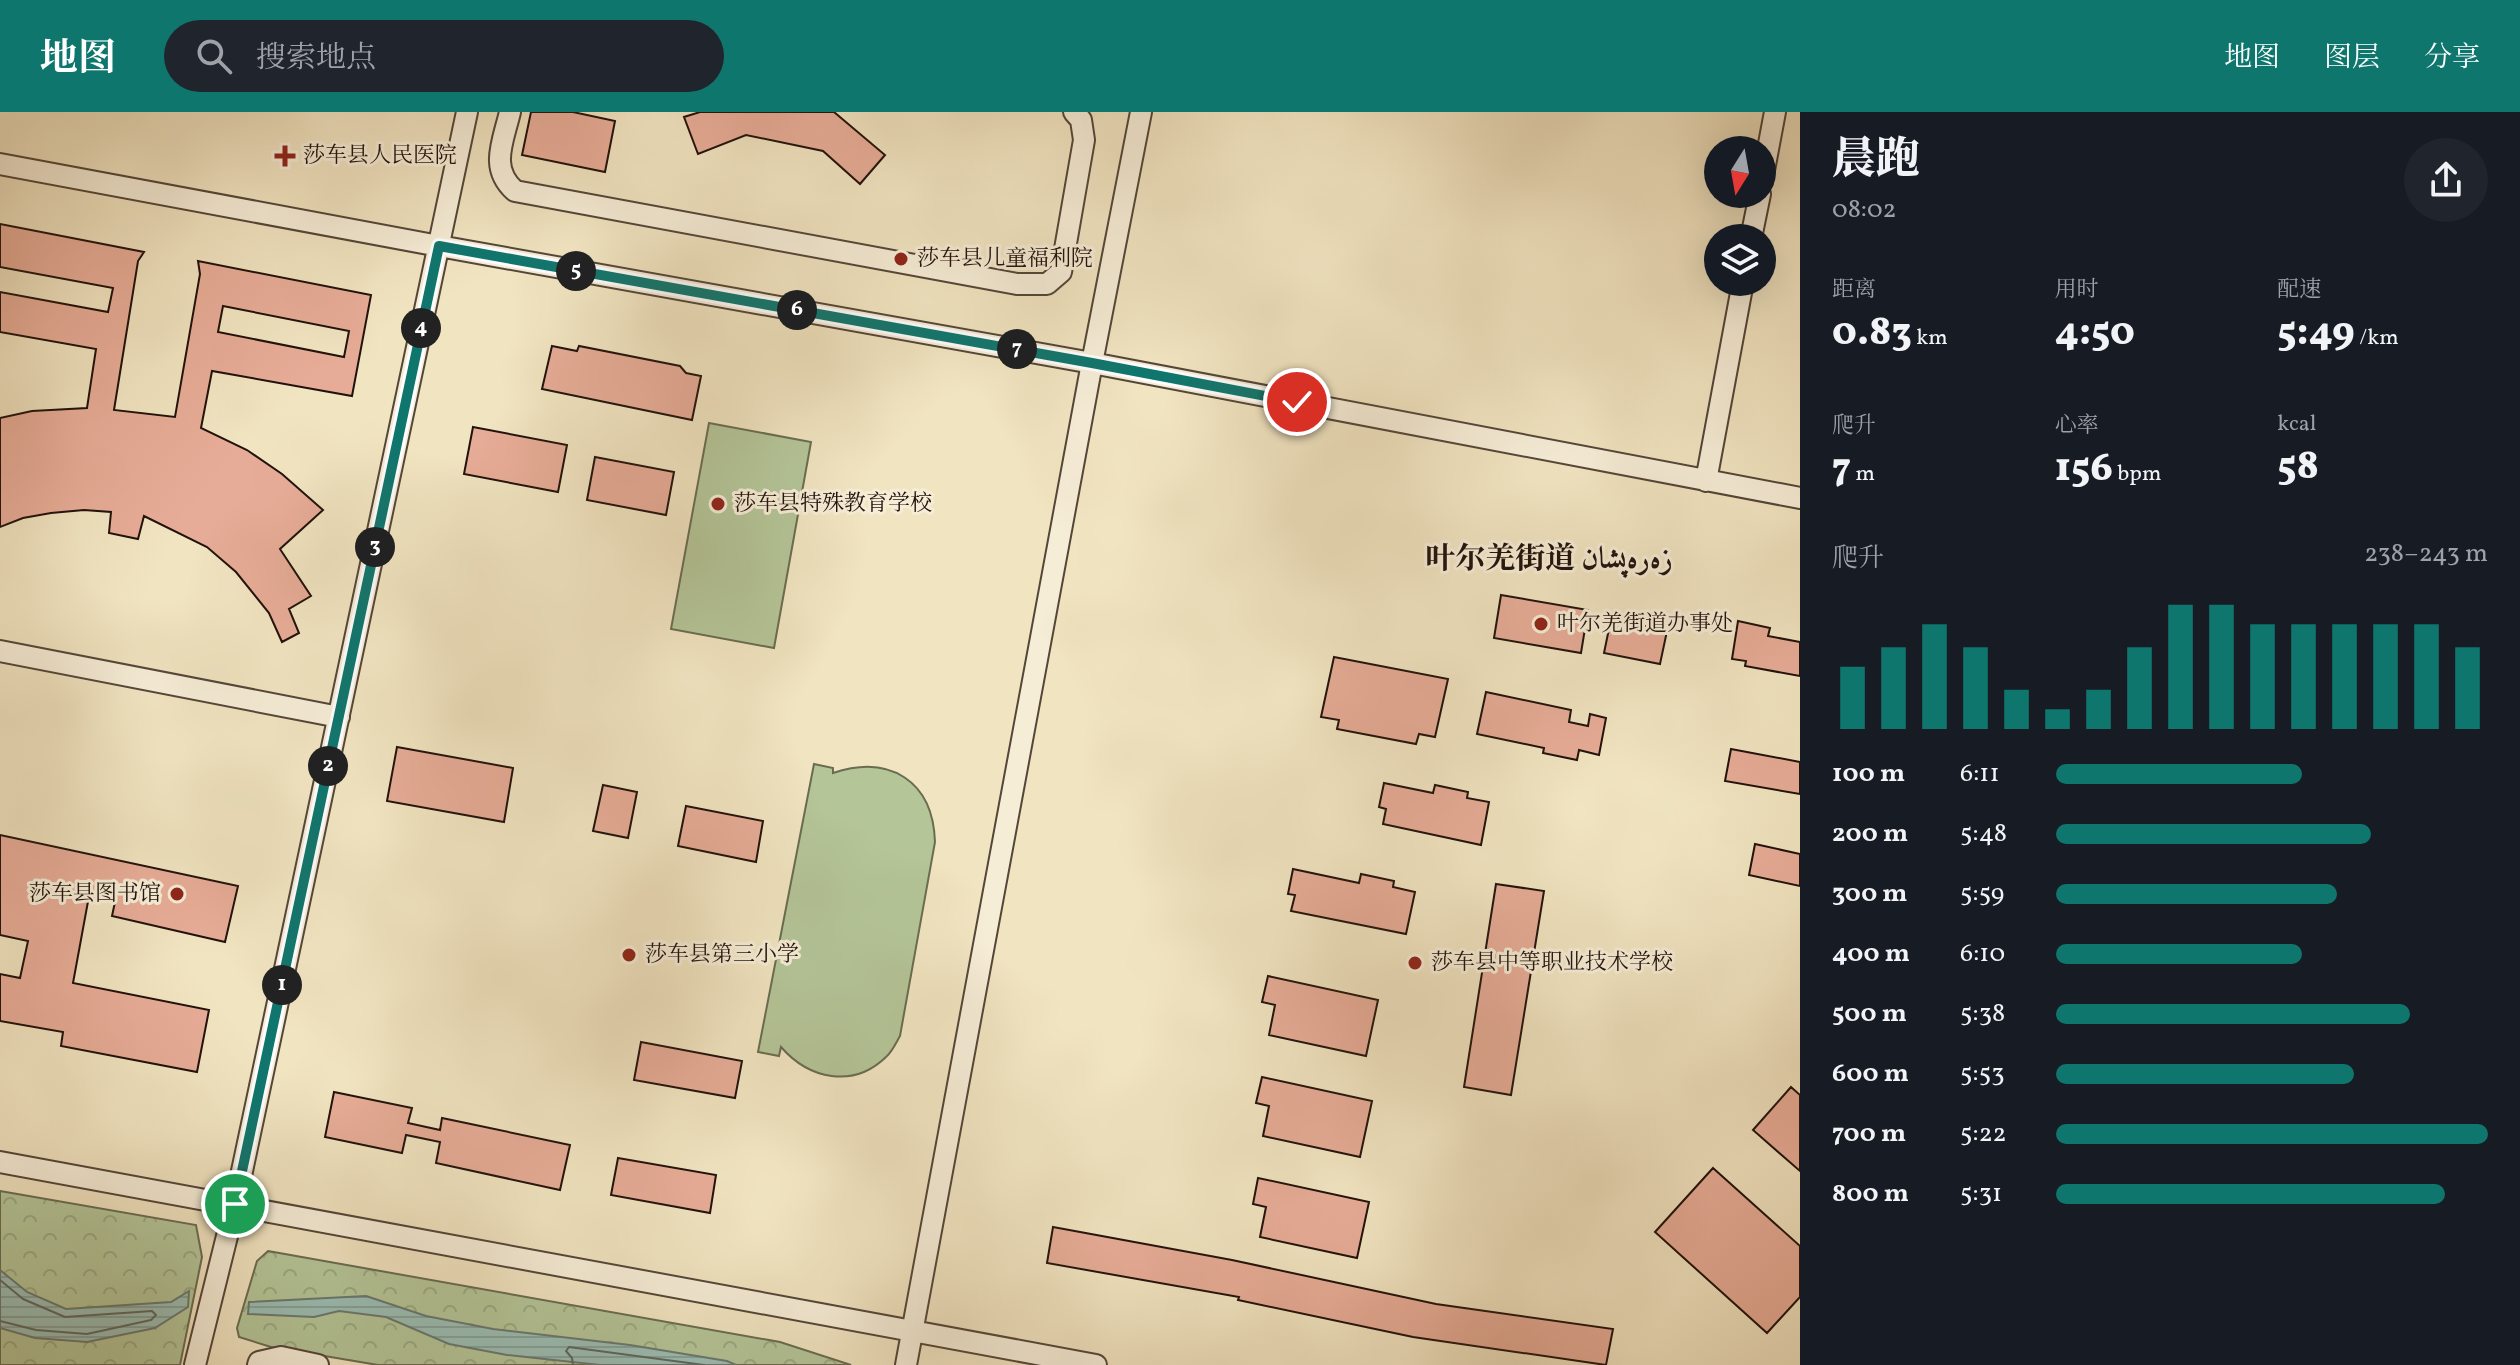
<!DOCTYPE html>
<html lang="zh">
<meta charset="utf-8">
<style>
body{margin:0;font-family:Vollkorn,Amiri,"Noto Serif SC",serif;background:#20242c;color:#f1f3f6;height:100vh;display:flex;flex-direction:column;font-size:30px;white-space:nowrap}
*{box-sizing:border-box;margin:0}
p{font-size:26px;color:#9ea1a6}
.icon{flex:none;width:44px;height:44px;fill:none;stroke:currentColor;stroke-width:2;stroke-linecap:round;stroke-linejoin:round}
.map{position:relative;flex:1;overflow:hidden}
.side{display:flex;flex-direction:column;background:#171b24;width:720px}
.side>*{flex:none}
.needle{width:52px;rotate:191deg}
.controls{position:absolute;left:1704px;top:24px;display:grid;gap:16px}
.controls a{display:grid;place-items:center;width:72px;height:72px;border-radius:50%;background:#171b24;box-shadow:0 8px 32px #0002;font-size:40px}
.pin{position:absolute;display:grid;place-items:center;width:68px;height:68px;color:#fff;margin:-34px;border:4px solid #fff;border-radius:50%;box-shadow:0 2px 8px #0007}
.km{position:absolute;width:40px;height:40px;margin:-20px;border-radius:50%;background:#222;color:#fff;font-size:22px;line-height:40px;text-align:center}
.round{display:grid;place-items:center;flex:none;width:84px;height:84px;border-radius:42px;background:#20242c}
.headline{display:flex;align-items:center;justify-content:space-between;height:136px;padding:0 32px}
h1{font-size:44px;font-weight:800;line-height:60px}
.figures{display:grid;grid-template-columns:repeat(3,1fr);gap:12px;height:136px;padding:8px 32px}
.figures div{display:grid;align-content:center}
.figures b{font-size:40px;font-weight:800}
.figures small{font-size:22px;font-weight:400}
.figures p{font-size:22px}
.chart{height:224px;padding:16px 32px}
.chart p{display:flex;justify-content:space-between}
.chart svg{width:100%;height:144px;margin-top:8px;stroke:#0f766e;stroke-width:6}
ul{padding:0 32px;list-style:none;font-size:26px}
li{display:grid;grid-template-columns:128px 96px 1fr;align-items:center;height:60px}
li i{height:20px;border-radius:10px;background:#0f766e}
header{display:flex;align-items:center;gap:48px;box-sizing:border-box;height:112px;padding:0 40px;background:#0f766e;color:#fff}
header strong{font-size:38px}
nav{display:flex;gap:44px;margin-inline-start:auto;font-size:28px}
.search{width:560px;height:72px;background:#20242c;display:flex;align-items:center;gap:20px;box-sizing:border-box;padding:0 28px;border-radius:44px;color:#9ea1a6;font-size:30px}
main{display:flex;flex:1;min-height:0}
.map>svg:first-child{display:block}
.grass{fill:#b4c598;stroke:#6a6c52;stroke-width:2}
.park{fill:url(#park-crowns);stroke:#6a6c52;stroke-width:2}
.water{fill:url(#water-rules);stroke:#6a7971;stroke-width:2}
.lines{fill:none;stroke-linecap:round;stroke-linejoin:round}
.shore{stroke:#5e6860;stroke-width:2}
.building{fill:#e7ac97;stroke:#20120c;stroke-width:2;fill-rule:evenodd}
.minor-casing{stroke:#544639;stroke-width:24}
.minor{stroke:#f6edd7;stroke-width:20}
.route-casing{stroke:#fff;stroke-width:16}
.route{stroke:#0f766e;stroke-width:10}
.poi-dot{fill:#8f2418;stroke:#f6edd7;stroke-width:3}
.labels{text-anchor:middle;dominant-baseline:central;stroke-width:6;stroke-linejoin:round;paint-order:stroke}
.poi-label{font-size:22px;fill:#20120c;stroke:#f6edd7;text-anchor:start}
.district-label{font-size:30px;font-weight:bold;fill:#20120c;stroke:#f6edd7}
</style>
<header>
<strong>地图</strong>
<div class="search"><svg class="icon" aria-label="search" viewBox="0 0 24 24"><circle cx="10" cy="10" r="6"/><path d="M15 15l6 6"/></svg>搜索地点</div>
<nav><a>地图</a><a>图层</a><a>分享</a></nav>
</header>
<main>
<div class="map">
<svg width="1800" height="1253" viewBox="0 0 1800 1253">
<defs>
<pattern id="park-crowns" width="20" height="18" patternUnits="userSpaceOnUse" patternTransform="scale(2)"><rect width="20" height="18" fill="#b4c598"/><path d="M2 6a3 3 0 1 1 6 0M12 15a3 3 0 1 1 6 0" fill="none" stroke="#9aa882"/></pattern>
<pattern id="water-rules" width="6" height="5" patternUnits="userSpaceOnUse" patternTransform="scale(2)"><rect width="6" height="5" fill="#9bbeb4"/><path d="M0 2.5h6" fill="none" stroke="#85a29a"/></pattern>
</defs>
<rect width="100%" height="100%" fill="#f1e4c1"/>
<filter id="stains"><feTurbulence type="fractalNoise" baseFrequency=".0025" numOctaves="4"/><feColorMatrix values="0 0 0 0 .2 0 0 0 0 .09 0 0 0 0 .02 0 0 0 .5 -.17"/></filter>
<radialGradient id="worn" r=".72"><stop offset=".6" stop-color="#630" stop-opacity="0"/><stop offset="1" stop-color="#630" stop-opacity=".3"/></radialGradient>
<path class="grass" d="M709,311L811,330L774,536L671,517Z
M814,652L833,656V661C890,642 933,669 935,730L900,924C896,931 892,940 886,945C853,977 809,967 781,935L779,944L758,940Z"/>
<path class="park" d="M0,1079L196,1113L202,1145L180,1253H0Z
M268,1139L780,1230L851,1253H378L271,1235L239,1225L237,1216L257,1149Z"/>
<path class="water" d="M0,1158L27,1180L66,1197L171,1190L189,1179L188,1195L155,1216L87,1230L35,1226L0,1216Z
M366,1184L426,1204L493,1217L630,1233L727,1249L736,1253H600L507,1243L449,1232L386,1205L339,1199L314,1205L248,1202L249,1190Z"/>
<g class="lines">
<path class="shore" d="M0,1168L23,1187L65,1205L152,1199L156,1203L151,1208L87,1222L36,1218L0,1209
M573,1253L572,1246L566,1239L569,1235L704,1253"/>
</g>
<path class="building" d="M531,0H573L615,9L605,60L522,43Z
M700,0H834L885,43L860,72L823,39L746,23L698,42L684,5Z
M0,112L144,140L138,149L114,298L175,305L200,162L198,149L371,183L352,284L212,259L201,316L247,338L282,362L323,398L280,437L311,484L289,497L299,521L282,530L269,501L236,460L207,435L144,404L138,427L109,421L111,400L84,398L51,401L23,406L0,415V306L32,299L87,296L96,237L0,220V180L108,200L113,176L0,155ZM223,194L349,219L344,245L218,220Z
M552,234L577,239L579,234L680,254L686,261L701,264L692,308L542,277Z
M473,315L567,333L558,380L464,362Z
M595,345L674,360L666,403L587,388Z
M1501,483L1588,498L1581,541L1494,526Z
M1611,507L1667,519L1660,552L1604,541Z
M1738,509L1770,516L1768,524L1800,530V564L1745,554L1746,549L1732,547Z
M1334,545L1448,567L1435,625L1419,622L1416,632L1337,617L1339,608L1321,605Z
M1486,580L1571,598L1569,610L1588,614L1590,602L1606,606L1599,643L1579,638L1577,648L1543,641L1544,636L1477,622Z
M397,635L513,656L504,710L387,689Z
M1731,637L1800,650V682L1725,669Z
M1384,671L1433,681L1435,673L1468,680L1467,686L1489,690L1481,733L1383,712L1386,697L1379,695Z
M603,673L637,680L628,726L593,719Z
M686,694L763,709L756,750L678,734Z
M0,723L238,774L225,830L112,804L115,790L89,784L73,871L209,898L197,960L61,934L63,920L0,909V862L20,866L28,829L0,823Z
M1755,732L1800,742V774L1749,763Z
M1293,757L1359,771L1361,762L1394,769L1393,775L1415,780L1406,822L1291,799L1295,783L1288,782Z
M1496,772L1544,779L1511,983L1464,975Z
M1268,864L1378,888L1366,944L1269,923L1275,893L1262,890Z
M641,930L742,949L735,986L634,968Z
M1262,965L1372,989L1360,1045L1263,1024L1269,994L1256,991Z
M1791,975L1800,983V1059L1753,1018Z
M334,980L412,996L408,1011L440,1018L442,1006L570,1033L560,1078L436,1051L440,1030L406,1023L402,1041L325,1025Z
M618,1046L716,1063L710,1101L611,1083Z
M1713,1056L1800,1134V1185L1767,1221L1655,1120Z
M1258,1066L1369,1090L1357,1146L1260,1125L1266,1095L1253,1092Z
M1053,1115L1232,1148L1436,1192L1613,1217L1606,1253L1413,1225L1238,1188L1239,1185L1047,1151Z"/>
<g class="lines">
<g class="minor-casing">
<path id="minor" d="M510,0C503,30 489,56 515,79L1017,172H1047L1061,160L1084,28L1081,8L1074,0
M0,52L439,134L1092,251L1800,386
M1762,69L1775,0
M1751,126L1760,82
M1706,369L1743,170
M0,539L339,605
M0,1050L1096,1253
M195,1253L235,1092L467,0
M258,1253L259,1250L281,1245L318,1253
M906,1253L1092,251L1141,0"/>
</g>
<use href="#minor" class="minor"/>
</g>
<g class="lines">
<g class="route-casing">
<path id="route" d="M235,1092L439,134L1092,251L1297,290"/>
</g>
<use href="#route" class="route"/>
</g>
<g class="poi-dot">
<path d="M281 32h8v8h8v8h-8v8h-8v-8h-8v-8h8z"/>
<circle cx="901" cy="147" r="8"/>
<circle cx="718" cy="392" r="8"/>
<circle cx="1541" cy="512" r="8"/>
<circle cx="177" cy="782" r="8"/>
<circle cx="629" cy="843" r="8"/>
<circle cx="1415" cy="851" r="8"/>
</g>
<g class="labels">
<g class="poi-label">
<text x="303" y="44">莎车县人民医院</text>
<text x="917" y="147">莎车县儿童福利院</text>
<text x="734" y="392">莎车县特殊教育学校</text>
<text x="1557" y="512">叶尔羌街道办事处</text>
<text x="161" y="782" text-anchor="end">莎车县图书馆</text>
<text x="645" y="843">莎车县第三小学</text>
<text x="1431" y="851">莎车县中等职业技术学校</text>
</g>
<g class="district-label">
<text x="1549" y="448">叶尔羌街道 زەرەپشان</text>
</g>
</g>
<rect width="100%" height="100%" filter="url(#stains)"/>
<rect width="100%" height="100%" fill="url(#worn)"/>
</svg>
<div class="controls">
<a><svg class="needle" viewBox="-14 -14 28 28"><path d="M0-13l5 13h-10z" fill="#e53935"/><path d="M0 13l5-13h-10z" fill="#9ea1a6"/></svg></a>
<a><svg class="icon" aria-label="layers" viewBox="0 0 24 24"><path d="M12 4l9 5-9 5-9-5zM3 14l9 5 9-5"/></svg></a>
</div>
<div class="pin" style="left:235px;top:1092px;background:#1e9e55"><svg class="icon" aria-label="arrive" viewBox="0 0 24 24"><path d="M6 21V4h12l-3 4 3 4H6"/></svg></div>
<div class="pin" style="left:1297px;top:290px;background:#d93025"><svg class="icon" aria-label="check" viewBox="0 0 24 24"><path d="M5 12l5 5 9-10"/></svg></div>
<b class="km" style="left:282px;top:873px">1</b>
<b class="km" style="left:328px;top:654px">2</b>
<b class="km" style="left:375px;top:435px">3</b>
<b class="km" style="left:421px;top:216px">4</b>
<b class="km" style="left:576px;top:159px">5</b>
<b class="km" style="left:797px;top:198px">6</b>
<b class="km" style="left:1017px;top:237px">7</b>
</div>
<section class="side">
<div class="headline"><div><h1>晨跑</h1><p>08:02</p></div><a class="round"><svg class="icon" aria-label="share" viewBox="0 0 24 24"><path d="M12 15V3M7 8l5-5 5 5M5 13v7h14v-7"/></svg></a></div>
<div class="figures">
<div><p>距离</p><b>0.83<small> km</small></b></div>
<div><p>用时</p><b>4:50</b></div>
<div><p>配速</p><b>5:49<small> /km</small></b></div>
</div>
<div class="figures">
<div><p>爬升</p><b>7<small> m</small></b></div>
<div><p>心率</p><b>156<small> bpm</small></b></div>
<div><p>kcal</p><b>58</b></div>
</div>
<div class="chart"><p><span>爬升</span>238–243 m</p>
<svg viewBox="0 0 160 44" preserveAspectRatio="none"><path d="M5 44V25M15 44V19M25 44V12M35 44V19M45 44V32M55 44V38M65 44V32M75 44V19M85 44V6M95 44V6M105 44V12M115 44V12M125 44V12M135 44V12M145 44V12M155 44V19"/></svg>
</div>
<ul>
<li><b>100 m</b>6:11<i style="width:57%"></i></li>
<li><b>200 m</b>5:48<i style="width:73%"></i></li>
<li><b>300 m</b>5:59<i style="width:65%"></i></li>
<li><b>400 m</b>6:10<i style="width:57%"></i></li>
<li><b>500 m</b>5:38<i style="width:82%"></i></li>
<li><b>600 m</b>5:53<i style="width:69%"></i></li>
<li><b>700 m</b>5:22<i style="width:100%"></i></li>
<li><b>800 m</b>5:31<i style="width:90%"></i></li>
</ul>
</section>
</main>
